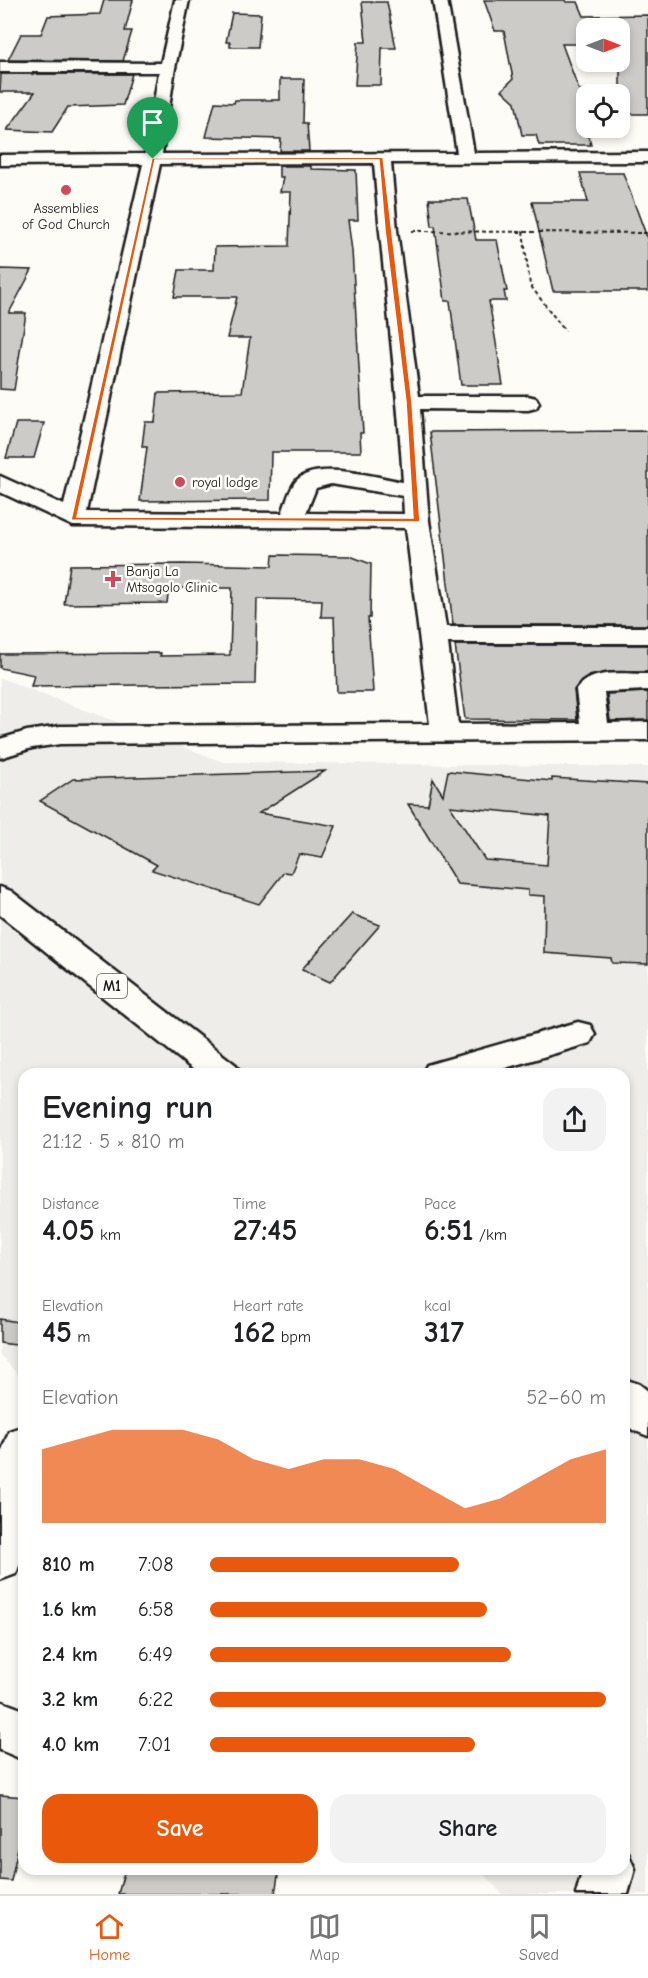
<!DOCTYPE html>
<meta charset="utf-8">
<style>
body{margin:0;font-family:"Comic Neue",sans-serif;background:#f2f2f2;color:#202124;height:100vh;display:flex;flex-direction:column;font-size:22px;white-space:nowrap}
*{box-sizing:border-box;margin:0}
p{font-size:20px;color:#757577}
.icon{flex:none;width:33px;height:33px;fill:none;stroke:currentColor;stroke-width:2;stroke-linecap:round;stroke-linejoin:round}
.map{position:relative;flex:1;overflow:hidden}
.panel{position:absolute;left:18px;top:1068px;width:612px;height:807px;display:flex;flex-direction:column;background:#fff;border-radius:18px;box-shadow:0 3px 9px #0003}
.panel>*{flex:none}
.needle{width:39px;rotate:90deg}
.tools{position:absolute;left:576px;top:18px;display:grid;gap:12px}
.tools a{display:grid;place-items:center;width:54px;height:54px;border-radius:12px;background:#fff;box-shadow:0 3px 9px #0003;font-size:30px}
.pin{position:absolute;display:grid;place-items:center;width:51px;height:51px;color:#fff;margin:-62px -26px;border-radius:50% 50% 50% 0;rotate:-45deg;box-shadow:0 0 6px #0007}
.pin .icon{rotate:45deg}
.round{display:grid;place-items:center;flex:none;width:63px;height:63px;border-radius:18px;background:#f2f2f2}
.head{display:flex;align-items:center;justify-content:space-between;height:102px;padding:0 24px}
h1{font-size:33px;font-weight:800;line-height:45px}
.stats{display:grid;grid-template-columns:repeat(3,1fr);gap:9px;height:102px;padding:6px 24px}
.stats div{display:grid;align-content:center}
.stats b{font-size:30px;font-weight:800}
.stats small{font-size:16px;font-weight:400}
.stats p{font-size:16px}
.chart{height:168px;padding:12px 24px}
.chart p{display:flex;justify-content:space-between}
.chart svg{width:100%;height:108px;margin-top:6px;fill:#ea580c;opacity:.7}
.primary-button{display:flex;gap:12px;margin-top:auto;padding:12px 24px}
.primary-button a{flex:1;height:69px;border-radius:18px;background:#ea580c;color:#fff;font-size:24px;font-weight:800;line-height:69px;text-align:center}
.primary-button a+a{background:#f2f2f2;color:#202124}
ul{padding:0 24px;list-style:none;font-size:20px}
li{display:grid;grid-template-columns:96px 72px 1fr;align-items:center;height:45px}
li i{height:15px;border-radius:8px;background:#ea580c}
.tabs{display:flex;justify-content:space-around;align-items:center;height:84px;border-top:2px solid #e0e0e0;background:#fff;font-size:16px;color:#757577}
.tabs a{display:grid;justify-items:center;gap:3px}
.tabs .on{color:#ea580c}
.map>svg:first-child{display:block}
.built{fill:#eeede9}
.building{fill:#cccbc8;stroke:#1c1c1c;stroke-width:1.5;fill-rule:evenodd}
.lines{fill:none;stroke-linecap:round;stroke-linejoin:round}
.minor-casing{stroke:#1c1c1c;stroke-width:5}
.highway-casing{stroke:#1c1c1c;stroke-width:5}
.path{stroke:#1c1c1c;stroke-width:2;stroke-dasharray:4 3;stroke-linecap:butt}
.minor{fill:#fdfcf7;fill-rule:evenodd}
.highway{fill:#fdfcf7;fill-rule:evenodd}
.route{fill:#ea580c;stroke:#fff;stroke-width:1.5;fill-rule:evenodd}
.poi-dot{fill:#d1495b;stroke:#fdfcf7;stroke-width:2}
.labels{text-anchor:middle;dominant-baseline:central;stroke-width:5;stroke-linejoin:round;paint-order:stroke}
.far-poi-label{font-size:14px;fill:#1c1c1c;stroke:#fdfcf7;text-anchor:start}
.shield{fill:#fdfcf7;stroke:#605f5e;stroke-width:1.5}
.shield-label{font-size:15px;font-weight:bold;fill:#1c1c1c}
</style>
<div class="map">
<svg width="648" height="1894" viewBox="0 0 648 1894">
<rect width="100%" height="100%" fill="#fdfcf7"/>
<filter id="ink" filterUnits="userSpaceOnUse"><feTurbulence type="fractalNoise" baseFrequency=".0167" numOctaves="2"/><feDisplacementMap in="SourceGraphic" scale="12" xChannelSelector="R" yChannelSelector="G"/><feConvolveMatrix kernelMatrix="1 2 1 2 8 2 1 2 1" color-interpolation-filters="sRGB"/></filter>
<g filter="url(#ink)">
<path class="built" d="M0,678L223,762L648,767V1894H502L479,1869H624V1074H24V1381L0,1355Z"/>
<path class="building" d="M104,0H133L125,31H132L123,61L8,60L21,34H41L48,16L100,14Z
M484,0H565L566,2H578L584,16L648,15V114H620V94H586V114H582L591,145H539L536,135H522L515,102L502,90L513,79L504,31H495ZM586,28H620V90H579L562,44H586Z
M362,2H387L396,48H382L381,85H355L358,42H366Z
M232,13L261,14L258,47H230V42H226Z
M1,74H132L123,105L68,107L52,132L7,130L35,92H0Z
M280,79H304L303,123H307L309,151H280L281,139L206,137L215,102L234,103L235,100H280Z
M279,166H311V169L356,170L358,220H348L352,251L363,433H360L361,452H271L270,500L140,501L147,447H142L145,422H155L158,393L242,392L250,338H227L237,297H174L179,270H214L215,247L289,246L291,192H280L283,177H279Z
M580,173H623L648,240V291H553L532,202H588Z
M429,199H468L476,240H497L507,291H504L506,301H489L503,385H461L450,301H445L435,226H432Z
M0,269L32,270L9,313H26L14,390L0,389Z
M16,423H44L34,458H6Z
M648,431V625H453L430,432Z
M273,555L350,556L371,564L370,618H368L373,692H337L334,617H321L322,600L257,599L255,684L31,686L34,675L0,668V654L161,653L160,656L230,655L232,588H169L167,603L64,604L70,565L183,564L272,566Z
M455,645H648V672H608L589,676L581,681L574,690L577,720L465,719Z
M648,692V720L610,721L607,694Z
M325,771L259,813L336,826L322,858L299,854L291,873L284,872L259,904L152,870L157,865L40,801L73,779Z
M448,771L552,781V778L648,784V964L612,963L611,958L544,953L545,896L528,895V890L457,884L408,804L428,805L433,779L443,795ZM450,806L550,816L547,865L485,860Z
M352,914L380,925L330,982L302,969Z
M0,1319L24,1323V1346L0,1343Z
M0,1795L24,1797V1820L11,1881L0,1880Z
M125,1869H279L275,1894H118Z"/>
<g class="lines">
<g class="minor-casing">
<path id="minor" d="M175,0H189L175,68L162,154L457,153L433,0H447L474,153L648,152V162L391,163L397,230L419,396H528L536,398L539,403L536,408L528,410L420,409L429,521L446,627H648V643H448L458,724L580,723L576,690C591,668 624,674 648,674V690L604,692L608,723L648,722V740L60,744L32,748L0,758V739L27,731L60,726L430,724L406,528L73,526L0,492V476L64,505L143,164L0,165V155L145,154L159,72H0V62L161,63ZM374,163C382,270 397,375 403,482C377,477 319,461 298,479C290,486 286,504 282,513L87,512L160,164ZM331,484L403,496L404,514L306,513L316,488Z
M578,1022L590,1025L595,1034L590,1043L485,1074H422L427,1065Z
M24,1426V1553L16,1574L0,1580V1456L9,1431Z
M0,1701L24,1710V1760L0,1750Z
M624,1849L627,1851L635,1869L628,1894H576L583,1869H624Z"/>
</g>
<g class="highway-casing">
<path id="highway" d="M0,887L11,891L236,1065L241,1074H199L0,915Z
M624,1379L639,1384L648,1391V1436L633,1430L624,1423Z"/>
</g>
<path class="path" d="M412,231L648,233
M523,231L530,285L565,331"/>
<use href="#minor" class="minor"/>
<use href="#highway" class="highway"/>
</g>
</g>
<path class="route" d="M383,157L412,402L420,522L71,520L152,158ZM155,160H379L385,230L406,402L413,518L77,517Z"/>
<g class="poi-dot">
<circle cx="66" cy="190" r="6"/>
<circle cx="180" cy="482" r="6"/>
<path d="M110 570h6v6h6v6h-6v6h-6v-6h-6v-6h6z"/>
</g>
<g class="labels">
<g class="far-poi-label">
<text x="66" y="208" text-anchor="middle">Assemblies<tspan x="66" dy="16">of God Church</tspan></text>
<text x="192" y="482">royal lodge</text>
<text x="126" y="571">Banja La<tspan x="126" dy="16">Mtsogolo Clinic</tspan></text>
</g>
<rect class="shield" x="97" y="974" width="30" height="24" rx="4.5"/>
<g class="shield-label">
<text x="112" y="986">M1</text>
</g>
</g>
</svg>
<div class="tools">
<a><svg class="needle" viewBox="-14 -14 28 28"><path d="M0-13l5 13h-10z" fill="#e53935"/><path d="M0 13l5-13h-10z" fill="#757577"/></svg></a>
<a><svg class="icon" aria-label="locate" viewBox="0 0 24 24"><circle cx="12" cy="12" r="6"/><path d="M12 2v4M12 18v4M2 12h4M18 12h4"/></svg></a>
</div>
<div class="pin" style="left:153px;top:159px;background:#1e9e55"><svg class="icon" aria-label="arrive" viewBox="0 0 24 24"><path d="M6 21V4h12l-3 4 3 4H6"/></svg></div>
<section class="panel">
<div class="head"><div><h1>Evening run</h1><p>21:12 · 5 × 810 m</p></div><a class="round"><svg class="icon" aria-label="share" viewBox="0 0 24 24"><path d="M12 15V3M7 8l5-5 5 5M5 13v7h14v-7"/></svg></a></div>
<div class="stats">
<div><p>Distance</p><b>4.05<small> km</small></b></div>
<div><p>Time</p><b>27:45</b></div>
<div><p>Pace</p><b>6:51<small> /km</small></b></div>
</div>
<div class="stats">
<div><p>Elevation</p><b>45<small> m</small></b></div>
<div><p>Heart rate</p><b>162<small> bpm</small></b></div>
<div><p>kcal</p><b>317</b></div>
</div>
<div class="chart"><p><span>Elevation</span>52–60 m</p>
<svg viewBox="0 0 160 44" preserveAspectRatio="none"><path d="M0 44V14L10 10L20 6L30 6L40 6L50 10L60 18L70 22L80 18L90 18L100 22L110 30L120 38L130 34L140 26L150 18L160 14V44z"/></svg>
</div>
<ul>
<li><b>810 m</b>7:08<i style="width:63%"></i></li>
<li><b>1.6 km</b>6:58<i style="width:70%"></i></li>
<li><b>2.4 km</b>6:49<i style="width:76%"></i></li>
<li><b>3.2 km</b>6:22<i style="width:100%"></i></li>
<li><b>4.0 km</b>7:01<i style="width:67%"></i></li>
</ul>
<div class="primary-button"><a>Save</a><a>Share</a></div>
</section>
</div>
<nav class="tabs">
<a class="on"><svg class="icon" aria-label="home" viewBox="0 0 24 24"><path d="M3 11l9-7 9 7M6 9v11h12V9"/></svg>Home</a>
<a><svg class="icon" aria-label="map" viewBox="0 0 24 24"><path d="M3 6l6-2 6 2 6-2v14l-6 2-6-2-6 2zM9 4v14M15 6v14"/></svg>Map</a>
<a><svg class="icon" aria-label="saved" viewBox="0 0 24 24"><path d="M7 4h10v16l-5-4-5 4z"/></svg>Saved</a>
</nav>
